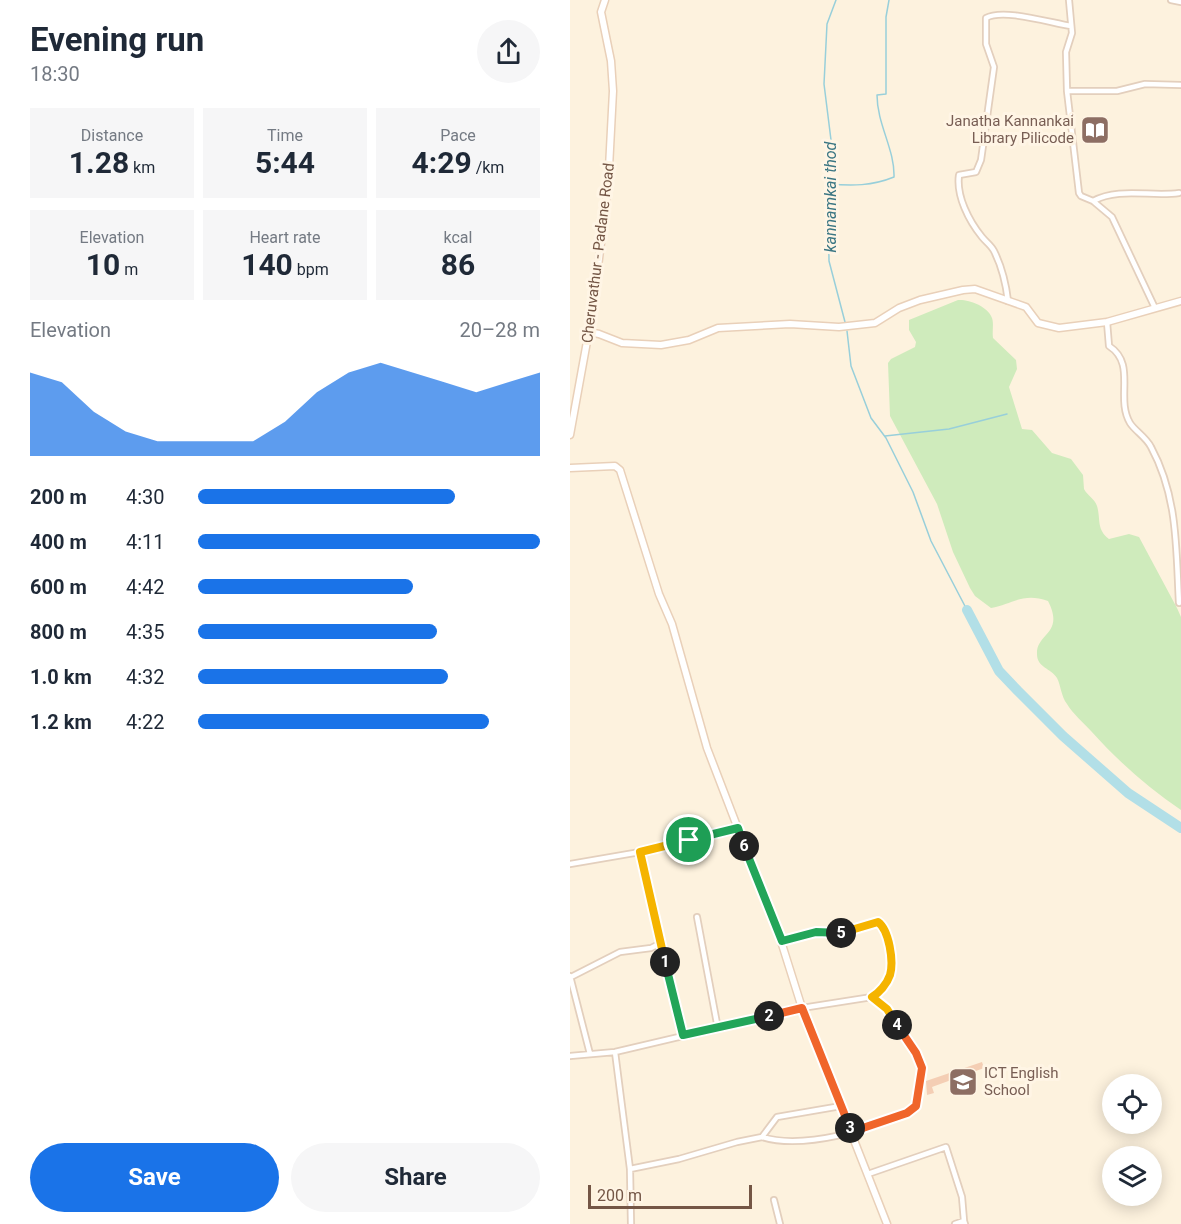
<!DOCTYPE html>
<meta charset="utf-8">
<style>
body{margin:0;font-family:Roboto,sans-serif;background:#f6f6f7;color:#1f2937;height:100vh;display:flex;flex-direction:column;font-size:22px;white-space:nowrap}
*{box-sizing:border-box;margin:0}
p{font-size:20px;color:#747a83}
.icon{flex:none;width:33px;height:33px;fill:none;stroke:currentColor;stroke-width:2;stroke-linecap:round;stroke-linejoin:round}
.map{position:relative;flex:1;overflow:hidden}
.drawer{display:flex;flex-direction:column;background:#fff;width:570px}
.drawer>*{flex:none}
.tools{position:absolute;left:532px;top:1074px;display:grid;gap:12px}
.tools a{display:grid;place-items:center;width:60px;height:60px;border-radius:50%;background:#fff;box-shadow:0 3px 15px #0003;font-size:30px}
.scale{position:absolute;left:18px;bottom:15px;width:164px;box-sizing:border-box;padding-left:6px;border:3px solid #745645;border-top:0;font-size:16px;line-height:21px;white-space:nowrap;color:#745645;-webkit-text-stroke:4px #fff5e5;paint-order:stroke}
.pin{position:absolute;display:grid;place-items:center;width:51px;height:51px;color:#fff;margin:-26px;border:3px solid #fff;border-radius:50%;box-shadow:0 2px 6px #0007}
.km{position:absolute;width:30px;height:30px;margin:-15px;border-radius:50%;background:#222;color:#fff;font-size:16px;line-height:30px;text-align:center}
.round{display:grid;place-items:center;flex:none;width:63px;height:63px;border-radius:32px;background:#f6f6f7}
.overview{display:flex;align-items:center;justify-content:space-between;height:102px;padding:0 30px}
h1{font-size:33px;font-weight:700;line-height:45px}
.figures{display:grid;grid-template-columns:repeat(3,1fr);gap:9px;height:102px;padding:6px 30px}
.figures div{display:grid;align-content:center;border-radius:0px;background:#f6f6f7;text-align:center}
.figures b{font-size:30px;font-weight:700}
.figures small{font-size:16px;font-weight:400}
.figures p{font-size:16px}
.chart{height:168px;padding:12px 30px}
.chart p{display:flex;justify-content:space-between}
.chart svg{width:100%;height:108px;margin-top:6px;fill:#1a73e8;opacity:.7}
.primary-button{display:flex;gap:12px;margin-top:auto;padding:12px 30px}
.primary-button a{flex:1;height:69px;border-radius:36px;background:#1a73e8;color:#fff;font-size:24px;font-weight:700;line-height:69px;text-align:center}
.primary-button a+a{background:#f6f6f7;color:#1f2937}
ul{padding:0 30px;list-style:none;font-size:20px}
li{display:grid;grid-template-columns:96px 72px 1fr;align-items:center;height:45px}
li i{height:15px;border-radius:8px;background:#1a73e8}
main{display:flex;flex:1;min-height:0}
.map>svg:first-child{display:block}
.green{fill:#cfebbc}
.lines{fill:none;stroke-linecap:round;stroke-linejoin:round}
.stream{stroke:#98cfda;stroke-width:1.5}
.river{stroke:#b2dfe7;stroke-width:10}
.building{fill:#f4ceb4}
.street-casing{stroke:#e3cfbd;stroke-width:8}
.secondary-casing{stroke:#e9d0b9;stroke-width:9}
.street{stroke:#fff;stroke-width:4.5}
.secondary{stroke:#fff;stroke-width:6}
.split-1-casing{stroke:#fff;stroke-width:12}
.split-2-casing{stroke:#fff;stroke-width:12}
.split-3-casing{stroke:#fff;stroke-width:12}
.split-4-casing{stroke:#fff;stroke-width:12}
.split-5-casing{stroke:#fff;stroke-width:12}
.split-6-casing{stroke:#fff;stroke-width:12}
.split-7-casing{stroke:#fff;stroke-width:12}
.split-1{stroke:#f5b400;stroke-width:8}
.split-2{stroke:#22a559;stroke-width:8}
.split-3{stroke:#f0652b;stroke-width:8}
.split-4{stroke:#f0652b;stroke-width:8}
.split-5{stroke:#f5b400;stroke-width:8}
.split-6{stroke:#22a559;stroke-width:8}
.split-7{stroke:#22a559;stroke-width:8}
.labels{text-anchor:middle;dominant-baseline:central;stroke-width:6;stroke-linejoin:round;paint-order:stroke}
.education-label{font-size:15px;fill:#785e54;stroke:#fff5e5;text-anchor:end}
.street-label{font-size:15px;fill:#745645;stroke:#fff5e5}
.water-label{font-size:16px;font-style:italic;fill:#3b7683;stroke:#fff5e5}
</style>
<main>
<section class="drawer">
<div class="overview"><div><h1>Evening run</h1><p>18:30</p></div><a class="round"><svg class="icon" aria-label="share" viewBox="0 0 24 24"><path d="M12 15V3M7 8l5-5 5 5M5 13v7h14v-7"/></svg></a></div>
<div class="figures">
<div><p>Distance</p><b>1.28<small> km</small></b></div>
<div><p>Time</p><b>5:44</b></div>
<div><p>Pace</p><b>4:29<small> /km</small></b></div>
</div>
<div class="figures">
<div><p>Elevation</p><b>10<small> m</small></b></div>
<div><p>Heart rate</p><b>140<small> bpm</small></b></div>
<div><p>kcal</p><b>86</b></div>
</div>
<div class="chart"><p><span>Elevation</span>20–28 m</p>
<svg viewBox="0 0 160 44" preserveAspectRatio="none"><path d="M0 44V10L10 14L20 26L30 34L40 38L50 38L60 38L70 38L80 30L90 18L100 10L110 6L120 10L130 14L140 18L150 14L160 10V44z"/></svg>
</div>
<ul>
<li><b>200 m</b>4:30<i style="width:75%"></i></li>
<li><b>400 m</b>4:11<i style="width:100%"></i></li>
<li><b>600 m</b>4:42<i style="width:63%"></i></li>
<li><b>800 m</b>4:35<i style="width:70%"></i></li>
<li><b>1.0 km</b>4:32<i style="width:73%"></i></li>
<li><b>1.2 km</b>4:22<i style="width:85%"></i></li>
</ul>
<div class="primary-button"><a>Save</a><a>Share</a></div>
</section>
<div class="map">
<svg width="611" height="1224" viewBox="0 0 611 1224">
<rect width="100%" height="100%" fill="#fdf2de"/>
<path class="green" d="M388,300C398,299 418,306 422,318C424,324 422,331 423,338L446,360L447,369L439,387L452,429L462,430L482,453L501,459L513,475L514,489C517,495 525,499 527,506C531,519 526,529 539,539L559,534L569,537L607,608L611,617V810C577,787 548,761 521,731C513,722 503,714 497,704C491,696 491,686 487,678C481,668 467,668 467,654C466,633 495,634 478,601C453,592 443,604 421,608L405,596L400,588L383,552L367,504L320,416L318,363L321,359L345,347L346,342L339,330V320Z"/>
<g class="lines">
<path class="stream" d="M266,0L257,24L254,84L263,156L258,184L259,261L275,322
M259,184C282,186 302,186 324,177C325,150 307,124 307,95L316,94V17L319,0
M277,331L281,366L301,418L316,438L343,492L361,541L397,610
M315,436L379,429L437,414"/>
<path class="river" d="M397,610L429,671L448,691L493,736L558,793L611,828"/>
</g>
<path class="building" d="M412,1062L414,1068L362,1087L364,1093L357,1095L356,1081Z"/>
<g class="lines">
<g class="street-casing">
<path id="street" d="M499,0L502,33L496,52L497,91H547L575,84L611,85
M601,0L611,2
M497,91L509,193L511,196L523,201L542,217L585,308
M523,201C549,187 581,197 609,193
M438,301C436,284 432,267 424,251C421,245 416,242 412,237C399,221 386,196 389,175L406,172L411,160L424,67L416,44V18C433,8 481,23 501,26
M537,322L539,346C567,364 545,398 560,423C565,431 576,437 581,447C608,497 606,548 609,603
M70,852L113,1035
M0,864L70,852L168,828
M127,917L148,1029
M0,976L20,1054
M1,977L50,952L81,948L91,943
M45,1052L60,1169L61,1224
M0,1056L45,1052L232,1008L302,997C328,982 324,944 310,922L277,933L246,932L211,941
M192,1137C233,1150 306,1129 344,1109C349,1100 352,1079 352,1068C351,1054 314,1004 302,997
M60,1169L109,1159L167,1142L192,1137L207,1117L271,1106
M298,1174L376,1147L392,1197L394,1221
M204,1200L210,1224
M385,1224L394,1221L395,1224"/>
</g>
<g class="secondary-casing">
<path id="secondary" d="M19,332L29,334L52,343L91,345L119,340L148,328L220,324L269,327L305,323L329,308L350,300L393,290L405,289L456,307L468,323L489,328L537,322L611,301
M0,435L22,314L38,187L43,91L41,61L31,12L35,0
M0,468L45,466L50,470L89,594L102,624L137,748L210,938L232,1008L317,1224"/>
</g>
<use href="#street" class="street"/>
<use href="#secondary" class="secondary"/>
</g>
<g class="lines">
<g class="split-1-casing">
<path id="split-1" d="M95,962L70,852L119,840"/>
</g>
<g class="split-2-casing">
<path id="split-2" d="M95,962L113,1035L199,1016"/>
</g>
<g class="split-3-casing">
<path id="split-3" d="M199,1016L232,1008L280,1128"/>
</g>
<g class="split-4-casing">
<path id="split-4" d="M280,1128L281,1132L337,1113L346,1106L352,1068L346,1053L327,1025"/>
</g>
<g class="split-5-casing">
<path id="split-5" d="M271,933L308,922C319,930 324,961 320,975C317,984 309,993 302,997L317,1009L327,1025"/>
</g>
<g class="split-6-casing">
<path id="split-6" d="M174,846L212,941L246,932L271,933"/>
</g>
<g class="split-7-casing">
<path id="split-7" d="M119,840L168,828L174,846"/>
</g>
<use href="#split-1" class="split-1"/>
<use href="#split-2" class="split-2"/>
<use href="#split-3" class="split-3"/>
<use href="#split-4" class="split-4"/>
<use href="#split-5" class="split-5"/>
<use href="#split-6" class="split-6"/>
<use href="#split-7" class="split-7"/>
</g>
<defs>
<g id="library-square" transform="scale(1.5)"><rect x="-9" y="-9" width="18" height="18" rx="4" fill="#8d6e63" stroke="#fff5e5"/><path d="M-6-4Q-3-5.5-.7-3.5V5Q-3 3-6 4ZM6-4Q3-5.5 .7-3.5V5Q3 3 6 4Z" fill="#fff"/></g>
<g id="school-square" transform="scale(1.5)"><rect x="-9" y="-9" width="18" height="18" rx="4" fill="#8d6e63" stroke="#fff5e5"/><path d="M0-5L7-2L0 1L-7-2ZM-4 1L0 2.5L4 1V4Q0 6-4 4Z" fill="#fff"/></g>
</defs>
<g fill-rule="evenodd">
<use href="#library-square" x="525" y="130"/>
<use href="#school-square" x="393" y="1082"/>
</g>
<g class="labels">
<g class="education-label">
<text x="504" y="121">Janatha Kannankai<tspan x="504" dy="17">Library Pilicode</tspan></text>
<text x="414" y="1073" text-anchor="start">ICT English<tspan x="414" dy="17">School</tspan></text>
</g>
<g class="street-label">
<text transform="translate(28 253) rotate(-83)">Cheruvathur - Padane Road</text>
</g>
<g class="water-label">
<text transform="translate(260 197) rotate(-90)">kannamkai thod</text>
</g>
</g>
</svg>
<div class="tools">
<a><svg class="icon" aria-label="locate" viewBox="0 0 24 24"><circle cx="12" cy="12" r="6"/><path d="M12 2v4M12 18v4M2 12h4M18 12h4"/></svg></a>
<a><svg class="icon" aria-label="layers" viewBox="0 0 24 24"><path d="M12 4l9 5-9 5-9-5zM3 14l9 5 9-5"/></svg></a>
</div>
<div class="scale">200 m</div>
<div class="pin" style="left:119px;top:840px;background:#1e9e55"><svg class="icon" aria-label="arrive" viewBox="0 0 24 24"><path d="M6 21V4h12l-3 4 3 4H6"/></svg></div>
<b class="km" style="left:95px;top:962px">1</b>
<b class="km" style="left:199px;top:1016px">2</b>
<b class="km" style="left:280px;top:1128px">3</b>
<b class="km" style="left:327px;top:1025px">4</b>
<b class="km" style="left:271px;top:933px">5</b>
<b class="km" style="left:174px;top:846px">6</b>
</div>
</main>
